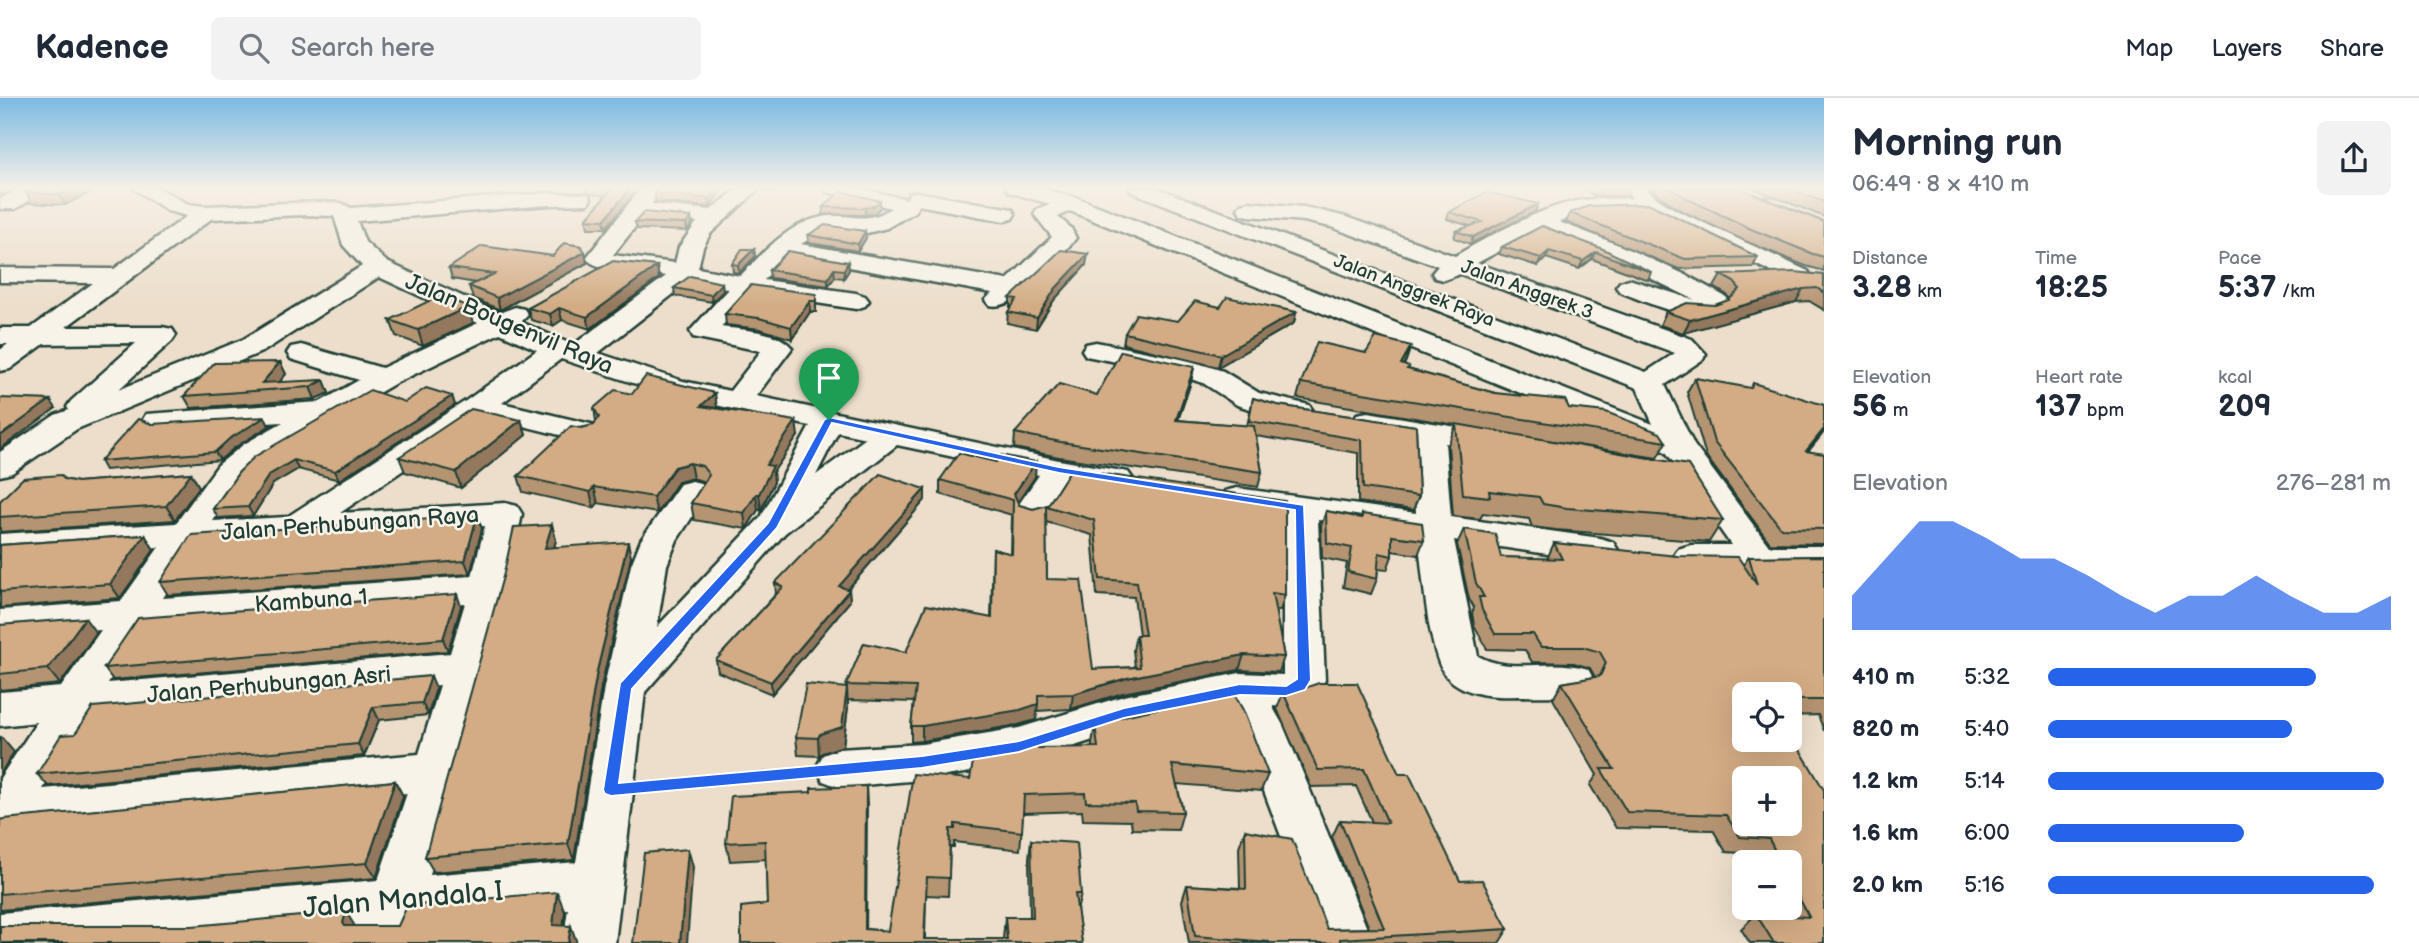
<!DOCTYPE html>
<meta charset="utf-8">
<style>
body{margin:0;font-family:"Balsamiq Sans",sans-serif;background:#f2f2f3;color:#1f2937;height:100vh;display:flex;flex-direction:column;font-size:26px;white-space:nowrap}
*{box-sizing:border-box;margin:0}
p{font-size:23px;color:#747a83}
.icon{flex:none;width:38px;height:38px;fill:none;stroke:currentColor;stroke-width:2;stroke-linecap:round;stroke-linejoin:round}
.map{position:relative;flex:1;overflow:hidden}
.side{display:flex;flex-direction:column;background:#fff;width:595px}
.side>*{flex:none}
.fabs{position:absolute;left:1732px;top:584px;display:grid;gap:14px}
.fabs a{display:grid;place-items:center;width:70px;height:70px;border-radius:10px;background:#fff;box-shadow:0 7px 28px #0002;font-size:35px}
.pin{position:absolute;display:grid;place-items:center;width:60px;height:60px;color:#fff;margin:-72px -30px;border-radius:50% 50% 50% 0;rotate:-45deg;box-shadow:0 0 7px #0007}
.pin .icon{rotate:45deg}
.round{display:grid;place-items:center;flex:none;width:74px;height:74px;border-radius:10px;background:#f2f2f3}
.summary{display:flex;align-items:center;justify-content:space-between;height:119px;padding:0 28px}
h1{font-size:38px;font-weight:600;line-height:52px}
.stats{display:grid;grid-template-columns:repeat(3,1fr);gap:10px;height:119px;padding:7px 28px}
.stats div{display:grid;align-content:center}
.stats b{font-size:30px;font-weight:600}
.stats small{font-size:19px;font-weight:400}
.stats p{font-size:19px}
.chart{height:196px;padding:14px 28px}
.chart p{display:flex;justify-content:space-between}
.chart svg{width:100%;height:126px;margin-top:7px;fill:#2563eb;opacity:.7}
ul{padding:0 28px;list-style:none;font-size:23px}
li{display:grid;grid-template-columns:112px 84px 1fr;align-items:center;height:52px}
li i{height:18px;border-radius:9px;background:#2563eb}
header{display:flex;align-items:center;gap:42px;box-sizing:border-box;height:98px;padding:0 35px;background:#fff;border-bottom:2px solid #e0e1e3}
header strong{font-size:33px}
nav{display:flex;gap:38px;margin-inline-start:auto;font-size:24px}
.search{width:490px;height:63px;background:#f2f2f3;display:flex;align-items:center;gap:18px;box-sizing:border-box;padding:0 24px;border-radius:10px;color:#747a83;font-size:26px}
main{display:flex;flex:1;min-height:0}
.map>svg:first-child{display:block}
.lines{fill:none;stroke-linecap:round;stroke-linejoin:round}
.minor-casing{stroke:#1f3d34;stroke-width:5}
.path{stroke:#1f3d34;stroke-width:6;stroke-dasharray:7 7;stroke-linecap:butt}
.minor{fill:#f7f3e8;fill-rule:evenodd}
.wall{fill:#b59472;stroke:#1f3d34;stroke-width:2;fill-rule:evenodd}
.shaded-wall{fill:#94785d;stroke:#1f3d34;stroke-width:2}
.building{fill:#d3ac85;stroke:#1f3d34;stroke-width:2;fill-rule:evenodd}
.route{fill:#2563eb;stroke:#fff;stroke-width:2;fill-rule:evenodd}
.labels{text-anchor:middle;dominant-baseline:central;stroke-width:5;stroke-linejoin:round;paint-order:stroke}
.far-street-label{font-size:19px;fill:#1f3d34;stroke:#f7f3e8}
.street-label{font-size:23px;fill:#1f3d34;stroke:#f7f3e8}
.near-street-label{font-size:28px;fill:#1f3d34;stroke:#f7f3e8}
</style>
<header>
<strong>Kadence</strong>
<div class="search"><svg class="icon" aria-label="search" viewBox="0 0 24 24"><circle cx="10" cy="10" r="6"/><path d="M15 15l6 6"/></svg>Search here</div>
<nav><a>Map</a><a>Layers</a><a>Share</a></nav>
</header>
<main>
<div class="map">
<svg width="1824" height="845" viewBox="0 0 1824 845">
<rect width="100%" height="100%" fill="#ecdeca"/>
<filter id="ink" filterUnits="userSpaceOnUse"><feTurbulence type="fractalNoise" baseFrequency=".0143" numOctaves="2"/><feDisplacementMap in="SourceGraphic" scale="14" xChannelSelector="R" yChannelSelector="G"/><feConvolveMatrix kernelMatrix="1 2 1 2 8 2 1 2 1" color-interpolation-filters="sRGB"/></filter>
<g filter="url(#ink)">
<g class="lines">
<g class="minor-casing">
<path id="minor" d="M22,90H47L44,94L15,111H0V101Z
M133,90H159L188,106L205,108L322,104L341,105L351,110L549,95L588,96L591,101L588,106L549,107L357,123L365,144L387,164L499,215L515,209L524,211L528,217L521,224L573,247L666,178C647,174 597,175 586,160L641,90H661L652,106L711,112L738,90H760L710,136L703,149L698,170L740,178C764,154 788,125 823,119C849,114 865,128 891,110L827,94L824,90H858L907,101L909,95L917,94L1012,111L1015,116L1012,121L1004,123L918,107L916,113L887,130L867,135L825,132L801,146L1007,182L1052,139L1034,116L1037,111L1050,106L1009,94L1006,90H1038L1078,100L1653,326L1637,290L1132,94L1129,90H1157L1646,274L1675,255L1460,176L1444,182L1435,180L1432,175L1438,168L1331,129L1304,123L1249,118L1241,116L1238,111L1241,106L1249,104L1304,109L1346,119L1455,158C1490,138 1542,108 1582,102C1598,100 1615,101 1632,100L1623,90H1645L1658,101L1678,113L1808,173L1811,178L1808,183L1799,185L1790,183L1646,113L1584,115L1559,124L1617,146L1684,176L1726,199L1730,204C1708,235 1648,204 1620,194L1616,189L1620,184L1629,181L1695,202L1601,156L1539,132L1477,165L1692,241L1706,256L1702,262L1665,287L1694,347L1769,448H1824V472L1691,471L1678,467L1673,459L1678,451L1691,447H1731L1666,354L1070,113L1058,119L1071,130L1076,140L1072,145C1054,164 1017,214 989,207L985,202L992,195L788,158L764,182L856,195L865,198L869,203L865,208L856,211L751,195L721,229C741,232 779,232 792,250L756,298L1059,362L1128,374L1133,381L1128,388L1116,391L1068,383L1044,420L1032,423L1020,420L1015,412L1039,377L897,347L785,435L645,594L615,845H563L568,811L416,825L410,845H358L362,830L208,845H0V815L378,782L407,695L17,733L0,740V680L37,624L0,628V594L61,589L101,532L0,540V512L121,503L159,449L0,460V436L176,425L218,367L244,346L283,324L157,332L146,330L142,323L146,316L320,304L359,282L291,261L287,255L291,249L301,247L382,270L478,225L379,179L264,253L77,331L12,375L0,378V354L55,317L69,312L67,309L71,303L136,245L44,246L10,271L0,273V252L8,246H0V230H31L93,185L0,184V170L114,171L187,118L168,113ZM303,117L334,118L343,147L362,168L244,241L118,292L172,243L176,237L172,231L162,229H66L211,121ZM644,118L697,124L679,149L675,165L613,157ZM690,183L728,191L690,233L693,239L761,253L730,293L683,283L598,255ZM500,235L537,252L467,302L287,419L213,423L242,381L266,360L394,286ZM561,261L666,296L810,328L761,419L657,529L667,467L677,442L709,393L704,386L692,383L680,386L641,442L631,467L604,589L576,764L430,777L507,490L522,416L517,408L505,405L340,415L483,318L584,343L595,341L600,334L595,327L502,305ZM838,334L866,340L816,377ZM485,428L472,478L163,500L197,447ZM465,505L450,555L108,585L144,529ZM440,587L419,656L43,691L86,620Z
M1729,90H1801L1798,94L1791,96L1737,99L1730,97L1726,93Z
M1096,244L1188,262L1223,273L1259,295L1309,307L1313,313L1309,319L1298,322L1263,315L1237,307L1203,285L1172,275L1086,258L1082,252L1086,246Z
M1368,314L1510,338L1515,345L1510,352L1499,355L1445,345L1451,419L1600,440L1613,444L1618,452L1613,460L1600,464L1454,442L1478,558C1512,577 1550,559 1588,571L1594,582L1588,593C1565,600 1542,598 1518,598C1494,599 1466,598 1447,579C1428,559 1422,467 1418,437L1318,422L1325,582L1315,599L1286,609L1272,608L1283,627L1373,845H1321L1240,629L1229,609L1124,632L1019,666L922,682L839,689L823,683L816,670L823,657L839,651L922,646L1019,630L1124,598L1240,575L1283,577V417L1225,407L1220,400L1225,393L1237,390L1416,415L1413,340L1357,330L1353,323L1357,316Z"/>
</g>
<path class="path" d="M648,688L803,673"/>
<use href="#minor" class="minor"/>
</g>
<path class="wall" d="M98,90L65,107L31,105L26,94Z
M586,90H639L606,130H588L586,121L606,97L591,96L587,93Z
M657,90H723L710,109L656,104L655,95Z
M761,90H774L773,94L761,92Z
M1582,90H1629V91L1626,98H1595Z
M1649,90H1739L1824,124V173L1806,168L1745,143L1680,112Z
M1753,90H1824V119Z
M880,103V110L873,116L865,117L823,116V109Z
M1538,106L1535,114L1470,146L1454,140L1456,133L1470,128L1447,121L1449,114Z
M1570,115L1758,159L1753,169L1679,171L1566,124Z
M635,124L692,126L687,133L637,131Z
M1542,128L1651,174L1648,182L1592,161L1579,171L1546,160L1538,168L1499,156L1502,149Z
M865,133L866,140L858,153L809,145L808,137Z
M754,151L755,159L739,175L733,174L732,166Z
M848,164L849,172L844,180L835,179L828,188L770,180L769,172Z
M587,165L500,212L473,200L469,188L476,185L452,181L449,170Z
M1086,167L1054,202L1036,231L1007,225L1008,214L1010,211V200Z
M1721,177H1824V212L1809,203L1796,204L1683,235L1660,227L1666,214L1715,207L1729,202L1730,201L1727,197L1714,189Z
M659,180L590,231L562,222L553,228L531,222L528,210Z
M722,185L723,193L712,204L675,198L674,190Z
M816,196V214H810L792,241L760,231L726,227L725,216Z
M1220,209L1296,214L1294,225L1218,269L1123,246L1125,235L1178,223Z
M390,222L473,225L423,248L396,238Z
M1411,248L1403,267L1408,271L1495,295L1569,310L1666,344L1657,360L1528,339L1723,422L1709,444L1556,432L1532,429L1529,421L1483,415L1480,421L1453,418L1448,347L1456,327L1297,300L1301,285L1366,255Z
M280,264L286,276L278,285L324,282L329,295L315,301L191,310L184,298Z
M1194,269L1191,284L1178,322L1247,328L1253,300L1277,307L1416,328L1419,398L1413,412L1358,404V355L1256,338L1262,374L1258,389L1059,359L1014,350L1015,335L1097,297Z
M1695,280L1824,307V334L1808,354L1824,356V446L1770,445L1706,358L1687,294Z
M632,296L717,310L798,338L773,374L774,384L761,412H758L746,431L694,422L691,405L705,384L693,380L678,384L657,415L598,405L594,410L523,394L518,378L581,330L594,327L596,323L594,310Z
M452,298L455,307L339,382L298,371L273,386L253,418L218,420L213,411L239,374L405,304Z
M521,322L526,337L461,390L405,374L399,359Z
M152,326L269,328L234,350L220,362L105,372L100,363Z
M1071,371L1285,497L1280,513L1275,512L1284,559L1279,574L1239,572L1123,595L1071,611L1037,613L1036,622L1018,627L922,643L911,644V628L914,604L848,602V609L843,648L822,655L819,658L798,657L796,639L846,590V587L906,554L991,520L993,451L1011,456L1012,417L940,396V382L1035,379L1018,404L1019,407L1033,411L1048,407ZM1046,424L1092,437L1097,497L1134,499L1139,537H1136L1133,552L1135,569L1093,571L1047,481Z
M191,375L199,389L175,422L0,434V403L64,381L77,384Z
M925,402L848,491L849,492L850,503L772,596L718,574L716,562L776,496L775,485Z
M1326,413L1361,419L1362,416L1424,442L1418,457L1392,453V458L1387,472L1378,471L1377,481L1371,496L1343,489L1347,465L1322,460L1321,428Z
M477,418L482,431L470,476L168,497L160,484Z
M552,427L556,442L554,449L631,459L601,589L574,762L434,774L425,759Z
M1464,431L1501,459L1547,461L1554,445L1743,467L1749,459L1824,458V633L1818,617L1790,618V597H1745L1824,845H1750L1741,831L1756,816L1785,818L1781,810H1790V765H1759L1755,756L1726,754L1713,732L1616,730L1590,687L1597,677L1553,601L1562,585L1595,579L1590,570L1574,565L1532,564L1525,552L1487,551L1474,527L1472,515L1474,510L1469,501L1457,446Z
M145,437L154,452L120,500L0,510V447Z
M461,508L448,553L113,582L104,570Z
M0,527L96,535L60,586L0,592Z
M436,590L428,617L379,622L364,658L48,688L37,676Z
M1283,594L1399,676L1460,783L1508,831L1499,845H1189L1182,803L1187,787L1240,790L1239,749L1245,732L1327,831L1369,830L1332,739L1340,722L1372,724L1356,688L1311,689L1277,611Z
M1095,627L1268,676L1261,693L1177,686L1183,714L1178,732L1132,731L1131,723L1083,722L1082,713L1023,715L1020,752L954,744V749H950L948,798L926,797L925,841H1003L1005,819H1030L1029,760L1031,742L1081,796L1077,813L1082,845H741L767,806L766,761L730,763L726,745L811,694L866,688V831L888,833L970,681L1038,650H1092V645Z
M395,683L403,698L376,780L0,812V722Z"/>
<path class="shaded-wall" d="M0,90H17L0,98Z
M74,90H98L65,107L60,97Z
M631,90H639L606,130L604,122Z
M716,90H723L710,109L709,101Z
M880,103V110L873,116L865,117V110Z
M1538,106L1535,114L1470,146L1473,139Z
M691,119L692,126L687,133L686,126Z
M865,133L866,140L858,153V146Z
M754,151L755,159L739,175L738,167Z
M1549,153L1546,160L1538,168L1541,160Z
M585,154L587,165L500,212L497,200Z
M1596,154L1592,161L1579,171L1583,163Z
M1088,156L1086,167L1054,202L1036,231L1037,220L1055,191Z
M848,164L849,172L844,180V172Z
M657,168L659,180L590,231L587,219Z
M834,171L835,179L828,188V181Z
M722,185L723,193L712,204L711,197Z
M1803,191L1796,204L1683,235L1690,222Z
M810,203V214L792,241L791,229Z
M468,209L473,225L423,248L418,232Z
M559,210L562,222L553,228L550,216Z
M1296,214L1294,225L1218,269L1221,257Z
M1411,248L1406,263L1396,282L1401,266Z
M280,264L286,276L273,292L262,285Z
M1194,269L1191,284L1173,337L1176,322Z
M324,282L329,295L315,301L310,289Z
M715,295L717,310L701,308Z
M452,298L455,307L339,382L335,373Z
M50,302L56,310L0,351V338Z
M265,319L269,328L234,350L220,362L215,354L229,341Z
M521,322L526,337L461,390L456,374Z
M796,323L798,338L773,374L774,384L761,412L759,396L766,367Z
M1824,331V334L1796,368L1806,353Z
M294,362L298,371L273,386L253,418L248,409L269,377Z
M1036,364L1035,379L1013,411L1014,396Z
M690,365L693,380L678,384L657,415L653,399L675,369Z
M191,375L199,389L175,422L166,408Z
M594,389L598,405L594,410L590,394Z
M925,391V402L840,500L839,488Z
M756,396L758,412L746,431L744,415Z
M477,418L482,431L470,476L465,463Z
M552,427L556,442L550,465L545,450Z
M145,437L154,452L120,500L110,486Z
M628,444L631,459L601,589L574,762L568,746L597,573Z
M849,492L850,503L772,596L771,584Z
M457,496L461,508L448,553L443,541Z
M85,520L96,535L60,586L48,571Z
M1244,557L1239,572L1123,595L1071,611L1073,596L1127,580Z
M431,578L436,590L428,617L422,605Z
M847,590L848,609L843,648L822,655L819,658L818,640Z
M1038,606L1036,622L1018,627L922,643V628Z
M373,609L379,622L364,658L358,646Z
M1,639L14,654L0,676V640Z
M395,683L403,698L376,780L367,765Z
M866,688L867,706L866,845L865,831Z
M688,751L693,769L687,845H680Z
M557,794L565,814L561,845L553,827Z
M346,814L358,833L355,844L343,825Z
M571,828L577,845H568Z"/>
<path class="building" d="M34,90H74L60,97L26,94Z
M610,90H631L604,122L586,121L613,90Z
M657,90H716L709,101L655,95Z
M1595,90H1629V91H1598Z
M1670,90H1739L1824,124V159L1813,156L1751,131L1686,100Z
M1787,90H1824V104Z
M841,93L880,103L873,108L865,110L823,109Z
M1487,94L1538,106L1473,139L1456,133L1482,124L1449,114Z
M1650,106L1758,159L1685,161L1570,115L1589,108Z
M644,114L691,119L686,126L635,124Z
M825,127L865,133L858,146L808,137Z
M1542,128L1603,151L1651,174L1596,154L1583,163L1549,153L1541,160L1502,149Z
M564,145L581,148L585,154L497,200L469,188L494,176L449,170L482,148L553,158Z
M742,151H754L738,167L732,166Z
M1061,152L1088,156L1055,191L1037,220L1008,214L1017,201L1010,200Z
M788,153L848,164L844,172L834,171L828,181L769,172Z
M613,163L657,168L587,219L559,210L550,216L528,210Z
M1795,174L1824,177V195L1817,190L1803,191L1690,222L1666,214L1687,205L1715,207L1729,202L1740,191L1734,184L1721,177Z
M690,178L722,185L711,197L674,190Z
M751,187L816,196V203H810L791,229L759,220L725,216Z
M441,197L468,209L418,232L390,222Z
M1227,199L1296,214L1221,257L1125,235L1136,216L1178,223L1195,203L1220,209Z
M1376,239L1411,248L1401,266L1409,269L1407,271L1495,295L1565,302L1569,310L1606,314L1660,335L1666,344L1301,285L1317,244L1366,255Z
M1121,253L1194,269L1176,322L1254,328L1262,374L1061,344L1015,335L1059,286L1097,297Z
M280,264L262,285L324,282L310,289L184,298L214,265Z
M646,278L715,295L701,308L796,323L766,367L773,368L759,396H756L744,415L691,405L709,377L702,368L690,365L675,369L653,399L594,389L590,394L518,378L571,328L581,330L594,327L599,319L594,310L615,292L632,296Z
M1695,280L1751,290L1753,285L1824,307V331L1806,353L1824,356V431L1781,430L1714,344Z
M426,290L452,298L335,373L294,362L269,377L248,409L213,411L239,374L254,359L370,292L405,304Z
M0,300L50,302L0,338Z
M1253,300L1277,307L1416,328L1419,398L1363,390L1362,342L1249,323Z
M471,311L521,322L456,374L399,359Z
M265,319L229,341L215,354L100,363L138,321L152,326Z
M1456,326L1688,367L1723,422L1567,410L1543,406L1539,399L1489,393L1490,399L1463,396Z
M959,355L996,364L1001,357L1036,364L1014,396L1019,407L1033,411L1048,407L1071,371L1285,403V497L1272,495L1284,559L1244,557L1127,580L1073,596L1038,597V606L1020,612L922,628H911L916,589L846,587L864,545L906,554L926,507L992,520L993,451L1012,456L1013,402L940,382ZM1046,408L1094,422L1100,481L1137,484L1145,537H1136L1140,569L1093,571L1081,482L1047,481Z
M191,375L166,408L0,419V403L23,380L61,377L64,381L77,384Z
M880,376L925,391L839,488L849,492L771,584L716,562L783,489L775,485Z
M1326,413L1362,420V416L1422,425L1424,442L1392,438V458L1379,455L1377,481L1348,474L1352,450L1327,445Z
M477,418L465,463L160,484L191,437Z
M552,427L545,450L628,444L597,573L568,746L425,759L504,475L514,429Z
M1464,431L1495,436L1501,459L1562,461L1554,445L1677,458L1738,459L1757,487L1749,459L1824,458V602H1790V597H1745V642H1790V635L1824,692V845H1774L1756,816L1809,819L1790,782V765H1781L1769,741L1740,739L1726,717L1627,714L1601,671H1614L1562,585L1600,578L1606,565L1600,554L1583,549H1541L1533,536H1495L1482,512L1479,499H1484L1476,485ZM1745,681H1790V726H1745Z
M145,437L110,486L0,494V447Z
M457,496L443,541L104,570L138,520Z
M85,520L48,571L0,576V527Z
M431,578L422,605L373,609L358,646L37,676L61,637L75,636L93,609Z
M1319,585H1357L1399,676H1409L1460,783L1482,782L1508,831L1340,841V845H1269V844L1195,838L1187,787L1246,791L1245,732L1292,741L1327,831L1384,830L1340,722L1388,725L1364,671L1318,672L1283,594H1293Z
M806,586L847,590L842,629L820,636L818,640L796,639Z
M1233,594L1243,612L1268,676L1172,667L1183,714L1136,713L1135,705L1086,704L1085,695L1024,697L1022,734L955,726V731H950L949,780L927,779L924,841H1007L1005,819H1033L1031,742L1077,745L1081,796H1075L1082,845H741V809L767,806L765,743L726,745L731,698L811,694V690L866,688L865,831L888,833L913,676L970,681L974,658L1038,645V650L1098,649L1095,627L1128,617Z
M395,683L367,765L0,796V722L4,721Z
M688,751L680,845H633L644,755Z
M557,794L553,827L571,828L568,845H0V828H192L346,814L343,825L345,828H398L407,808Z"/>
</g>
<linearGradient id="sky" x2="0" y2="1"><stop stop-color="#7cbae2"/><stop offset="0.43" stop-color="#f6f0e7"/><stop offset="1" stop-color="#f6f0e7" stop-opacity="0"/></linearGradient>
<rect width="1824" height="208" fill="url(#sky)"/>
<path class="route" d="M829,319L1059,369L1304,407L1311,582L1305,592L1286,598L1240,597L1124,620L1019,654L922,670L611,698L605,696L603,692L620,585L768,425L824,322ZM832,325L1059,375L1295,412L1297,581L1286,588L1240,586L1124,610L1019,643L922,658L619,685L632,591L777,430Z"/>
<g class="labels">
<g class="far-street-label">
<text transform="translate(1527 192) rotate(20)">Jalan Anggrek 3</text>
<text transform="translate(1414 193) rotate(21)">Jalan Anggrek Raya</text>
</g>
<g class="street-label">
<text transform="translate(509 226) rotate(23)">Jalan Bougenvil Raya</text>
<text transform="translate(350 426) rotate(-4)">Jalan Perhubungan Raya</text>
<text transform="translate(311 503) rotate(-4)">Kambuna 1</text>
<text transform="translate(269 587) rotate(-5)">Jalan Perhubungan Asri</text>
</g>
<g class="near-street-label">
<text transform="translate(403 802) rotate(-5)">Jalan Mandala I</text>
</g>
</g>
</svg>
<div class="fabs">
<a><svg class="icon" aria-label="locate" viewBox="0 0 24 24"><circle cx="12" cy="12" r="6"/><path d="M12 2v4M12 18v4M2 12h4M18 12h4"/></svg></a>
<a>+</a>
<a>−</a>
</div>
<div class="pin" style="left:829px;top:322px;background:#1e9e55"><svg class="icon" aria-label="arrive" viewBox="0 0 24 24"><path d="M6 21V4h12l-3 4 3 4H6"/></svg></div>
</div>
<section class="side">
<div class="summary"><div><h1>Morning run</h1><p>06:49 · 8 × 410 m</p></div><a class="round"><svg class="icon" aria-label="share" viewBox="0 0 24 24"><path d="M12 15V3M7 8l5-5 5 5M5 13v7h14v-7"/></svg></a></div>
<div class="stats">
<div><p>Distance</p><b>3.28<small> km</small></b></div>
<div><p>Time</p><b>18:25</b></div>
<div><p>Pace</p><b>5:37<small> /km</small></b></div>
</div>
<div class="stats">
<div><p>Elevation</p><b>56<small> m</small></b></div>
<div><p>Heart rate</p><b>137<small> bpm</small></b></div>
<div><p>kcal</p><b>209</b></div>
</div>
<div class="chart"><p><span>Elevation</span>276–281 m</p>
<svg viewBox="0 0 160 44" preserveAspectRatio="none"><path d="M0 44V32L10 19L20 6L30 6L40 12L50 19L60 19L70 25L80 32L90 38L100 32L110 32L120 25L130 32L140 38L150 38L160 32V44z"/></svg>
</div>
<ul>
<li><b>410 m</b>5:32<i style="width:78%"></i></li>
<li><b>820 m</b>5:40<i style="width:71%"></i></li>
<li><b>1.2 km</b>5:14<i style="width:98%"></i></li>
<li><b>1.6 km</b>6:00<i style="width:57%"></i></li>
<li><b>2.0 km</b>5:16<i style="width:95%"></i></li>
</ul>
</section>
</main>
